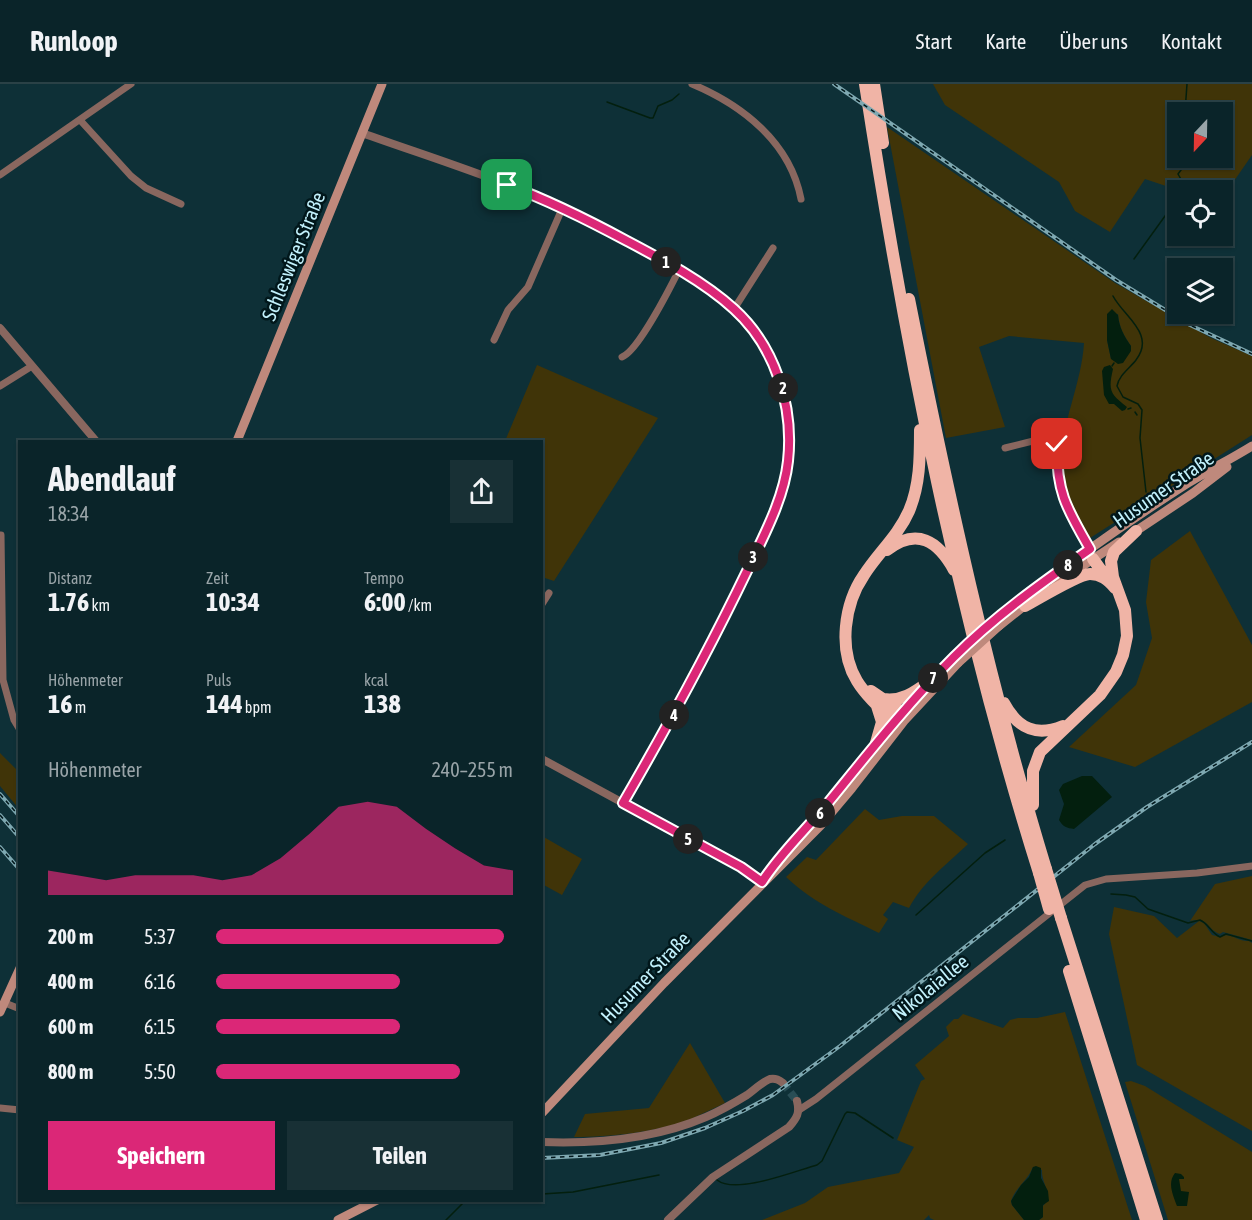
<!DOCTYPE html>
<html lang="de">
<meta charset="utf-8">
<style>
body{margin:0;font-family:"Asap Condensed",sans-serif;background:#183035;color:#f1f3f6;height:100vh;display:flex;flex-direction:column;font-size:22px;white-space:nowrap}
*{box-sizing:border-box;margin:0}
p{font-size:20px;color:#99a4a8}
.icon{flex:none;width:33px;height:33px;fill:none;stroke:currentColor;stroke-width:2;stroke-linecap:round;stroke-linejoin:round}
.map{position:relative;flex:1;overflow:hidden}
.panel{position:absolute;left:18px;top:356px;width:525px;height:762px;display:flex;flex-direction:column;background:#0a2429;border-radius:0px;box-shadow:0 2px 4px #0004,0 0 0 2px #2a4146}
.panel>*{flex:none}
.needle{width:39px;rotate:202deg}
.controls{position:absolute;left:1167px;top:18px;display:grid;gap:12px}
.controls a{display:grid;place-items:center;width:66px;height:66px;border-radius:0px;background:#0a2429;box-shadow:0 2px 4px #0004,0 0 0 2px #2a4146;font-size:30px}
.pin{position:absolute;display:grid;place-items:center;width:51px;height:51px;color:#fff;margin:-26px;border-radius:12px;box-shadow:0 3px 9px #0006}
.km{position:absolute;width:30px;height:30px;margin:-15px;border-radius:50%;background:#222;color:#fff;font-size:16px;line-height:30px;text-align:center}
.round{display:grid;place-items:center;flex:none;width:63px;height:63px;border-radius:0px;background:#183035}
.headline{display:flex;align-items:center;justify-content:space-between;height:102px;padding:0 30px}
h1{font-size:33px;font-weight:700;line-height:45px}
.stats{display:grid;grid-template-columns:repeat(3,1fr);gap:9px;height:102px;padding:6px 30px}
.stats div{display:grid;align-content:center}
.stats b{font-size:26px;font-weight:700}
.stats small{font-size:16px;font-weight:400}
.stats p{font-size:16px}
.chart{height:168px;padding:12px 30px}
.chart p{display:flex;justify-content:space-between}
.chart svg{width:100%;height:108px;margin-top:6px;fill:#db2777;opacity:.7}
.primary-button{display:flex;gap:12px;margin-top:auto;padding:12px 30px}
.primary-button a{flex:1;height:69px;border-radius:0px;background:#db2777;color:#fff;font-size:24px;font-weight:700;line-height:69px;text-align:center}
.primary-button a+a{background:#183035;color:#f1f3f6}
ul{padding:0 30px;list-style:none;font-size:20px}
li{display:grid;grid-template-columns:96px 72px 1fr;align-items:center;height:45px}
li i{height:15px;border-radius:8px;background:#db2777}
header{display:flex;align-items:center;gap:36px;box-sizing:border-box;height:84px;padding:0 30px;background:#0a2429;border-bottom:2px solid #2a4146}
header strong{font-size:28px}
nav{display:flex;gap:33px;margin-inline-start:auto;font-size:21px}
.map>svg:first-child{display:block}
.green{fill:#403408;fill-rule:evenodd}
.water{fill:#031f0e}
.lines{fill:none;stroke-linecap:round;stroke-linejoin:round}
.stream{stroke:#031f0e;stroke-width:1.5}
.tertiary-tunnel{stroke:#294d55;stroke-width:8;stroke-dasharray:8 4;stroke-linecap:butt}
.minor{stroke:#89675f;stroke-width:7}
.tertiary{stroke:#89675f;stroke-width:8}
.secondary{stroke:#bf897c;stroke-width:9}
.trunk{stroke:#f0b4a6;stroke-width:12}
.rail-casing{stroke:#7ea8b1;stroke-width:4}
.rail{stroke:#01171b;stroke-width:1.5;stroke-dasharray:4.5;stroke-linecap:butt}
.secondary-bridge{stroke:#bf897c;stroke-width:9}
.trunk-bridge{stroke:#f0b4a6;stroke-width:12}
.route-casing{stroke:#fff;stroke-width:12}
.route{stroke:#db2777;stroke-width:8}
.labels{text-anchor:middle;dominant-baseline:central;stroke-width:5;stroke-linejoin:round;paint-order:stroke}
.street-label{font-size:20px;fill:#c2f1fc;stroke:#01171b}
</style>
<header>
<strong>Runloop</strong>
<nav><a>Start</a><a>Karte</a><a>Über uns</a><a>Kontakt</a></nav>
</header>
<div class="map">
<svg width="1252" height="1136" viewBox="0 0 1252 1136">
<rect width="100%" height="100%" fill="#0e3037"/>
<path class="green" d="M933,0H1252V71L1223,113L1222,106H1178L1145,95L1110,148L1075,127L1059,98L945,21ZM1178,28H1222V74H1178Z
M887,43L1115,199L1211,254L1252,272V351L1090,454C1084,443 1076,433 1070,422C1044,369 1081,313 1084,259L1009,252L979,263L1005,343L946,354ZM1107,230H1118C1119,243 1124,252 1131,262L1111,275L1107,256Z
M537,281L658,334L554,497L542,493V357H505Z
M1190,447L1252,561V618L1135,683L1069,663L1136,601L1152,554L1146,518L1151,476Z
M0,669L19,688V725L0,702Z
M865,725L879,736L902,732H934L968,760C947,780 922,799 909,824L893,818L883,831L888,835L879,849C843,831 816,821 786,793L807,773L816,776Z
M542,752L582,775L562,811L542,800Z
M1252,792V856L1223,848L1220,850C1206,845 1209,832 1190,837L1215,800Z
M1114,823L1154,832L1177,854L1199,837L1204,839L1212,851L1220,853C1230,847 1238,858 1249,857L1252,859V1047L1137,981L1109,850Z
M1065,928L1132,1136H1039L1043,1133V1122C1054,1111 1041,1099 1042,1086L1033,1083C1028,1096 1016,1103 1011,1117L1012,1121L1024,1136H934L930,1134L929,1131L924,1136H762L805,1119L828,1103L899,1089L914,1063L897,1056L921,997L925,995L915,981L949,952L946,943L954,935H958L963,930L1003,944L1010,936L1018,934H1037Z
M690,959L725,1019C714,1024 702,1030 691,1035C657,1048 610,1053 574,1053L585,1030L649,1024Z
M1131,997L1145,1002L1252,1068V1136H1168L1125,998Z"/>
<path class="water" d="M1112,225L1118,231C1119,243 1124,252 1131,262V267L1123,279L1118,280L1111,275L1107,256V230Z
M1110,281L1113,285C1108,307 1110,310 1127,323L1125,326L1122,327L1114,320H1109L1104,311L1102,287L1104,283Z
M1082,692H1092L1112,713L1074,745C1067,744 1063,743 1059,736L1064,720L1059,706L1063,700Z
M1036,1082L1041,1084V1094L1048,1107L1049,1117L1043,1121V1133L1039,1136H1024L1012,1121L1011,1117L1021,1101L1029,1093L1033,1083Z
M1175,1089L1181,1090L1184,1093V1095H1179L1181,1107L1189,1108L1187,1122H1177C1173,1111 1167,1099 1175,1089Z"/>
<g class="lines">
<path class="stream" d="M607,18L650,34H653L658,22L672,16L679,10
M1185,28L1187,0
M1180,106L1182,97L1178,90L1184,82V74
M1134,175L1178,114
M1113,212C1124,233 1156,250 1136,276C1130,284 1119,291 1117,302L1123,313L1138,320L1142,326L1140,354L1146,408
M1112,282L1114,279
M1128,325L1131,324
M1135,328L1137,331
M1111,810L1126,811L1135,813L1148,825L1188,839L1200,836C1209,840 1211,849 1220,853L1226,850L1252,857
M916,831L985,769L1005,756
M717,1096C736,1111 795,1087 817,1081L822,1077L845,1030L847,1028L855,1029L893,1054
M542,1110L573,1108L659,1091
M446,1136L466,1116"/>
<path class="tertiary-tunnel" d="M783,999L797,1017"/>
<path class="minor" d="M692,0C742,21 790,58 801,115
M80,36L131,92L146,104L181,120
M0,91L131,0
M734,225L773,164
M494,256L508,226L528,203L562,125
M622,273C638,267 670,204 679,186
M0,302L32,282
M1005,364L1049,353L1056,356L1058,398L1075,440L1090,465
M1,451L3,596L14,636L20,646
M542,520L549,509
M5,919L20,925
M0,1024L20,1026
M799,1026L816,1015L1085,801L1106,795L1197,789L1252,782"/>
<path class="tertiary" d="M362,49C415,68 469,85 521,106C567,125 612,148 656,173C685,189 719,208 742,234C778,273 796,328 787,381C781,419 762,455 746,489C709,568 666,643 623,719
M0,244L96,357
M542,675L741,783L762,798
M542,1058C597,1060 655,1055 706,1033C720,1027 734,1019 747,1011C754,1006 762,998 770,995C776,994 779,996 783,999
M668,1136L713,1093L789,1043C797,1034 800,1029 797,1017"/>
<path class="secondary" d="M237,357L382,0
M1133,449L1193,409L1227,383
M1055,500L1119,458
M997,535C1058,486 1122,441 1188,399C1209,386 1231,375 1252,362
M999,542L1029,518
M768,790C785,763 810,741 830,717C871,667 911,617 956,571
M0,928L20,884
M542,1029L664,899L820,742L852,704L904,637L958,579
M338,1136L377,1116"/>
<path class="trunk" d="M865,0C906,266 958,531 1039,789
M874,0L883,59
M909,215C947,406 989,598 1046,785
M887,466C917,443 938,457 954,486
M1093,475L1108,496
M1025,522C1038,515 1079,490 1090,490C1101,490 1108,496 1115,504
M871,607L902,628
M883,615C902,618 915,608 930,597
M1004,619C1018,645 1036,653 1063,642
M894,637C881,625 866,612 857,597C838,566 844,520 864,491C878,469 898,452 909,427C920,401 920,374 920,346
M876,659L882,638L877,622
M1033,721V687L1040,668L1100,611L1116,588L1123,571L1127,552L1125,526L1113,493L1111,477L1114,468L1136,447
M1061,834L1157,1136
M1069,887L1146,1136"/>
<g class="rail-casing">
<path id="rail" d="M834,0L1116,196L1190,241L1252,270
M0,710L20,733
M0,731L20,754
M0,763L20,786
M542,1074L600,1071L661,1059L705,1044L743,1027L773,1011L840,962L1095,760L1147,723L1252,658"/>
</g>
<use href="#rail" class="rail"/>
<path class="secondary-bridge" d="M956,571L997,535
M958,579L999,542"/>
<path class="trunk-bridge" d="M1046,785L1061,834
M1039,789L1049,825"/>
</g>
<g class="lines">
<g class="route-casing">
<path id="route" d="M507,101C548,116 588,136 627,157C663,176 703,197 734,225C775,262 794,322 788,377C784,415 763,453 747,487C709,566 667,643 623,719L741,783L762,798C782,767 809,743 832,714C871,666 910,617 954,573C995,532 1043,498 1090,465C1067,425 1056,408 1057,360"/>
</g>
<use href="#route" class="route"/>
</g>
<g class="labels">
<g class="street-label">
<text transform="translate(293 172) rotate(-68)">Schleswiger Straße</text>
<text transform="translate(1163 405) rotate(-35)">Husumer Straße</text>
<text transform="translate(645 893) rotate(-46)">Husumer Straße</text>
<text transform="translate(930 903) rotate(-39)">Nikolaiallee</text>
</g>
</g>
</svg>
<div class="controls">
<a><svg class="needle" viewBox="-14 -14 28 28"><path d="M0-13l5 13h-10z" fill="#e53935"/><path d="M0 13l5-13h-10z" fill="#99a4a8"/></svg></a>
<a><svg class="icon" aria-label="locate" viewBox="0 0 24 24"><circle cx="12" cy="12" r="6"/><path d="M12 2v4M12 18v4M2 12h4M18 12h4"/></svg></a>
<a><svg class="icon" aria-label="layers" viewBox="0 0 24 24"><path d="M12 4l9 5-9 5-9-5zM3 14l9 5 9-5"/></svg></a>
</div>
<div class="pin" style="left:507px;top:101px;background:#1e9e55"><svg class="icon" aria-label="arrive" viewBox="0 0 24 24"><path d="M6 21V4h12l-3 4 3 4H6"/></svg></div>
<div class="pin" style="left:1057px;top:360px;background:#d93025"><svg class="icon" aria-label="check" viewBox="0 0 24 24"><path d="M5 12l5 5 9-10"/></svg></div>
<b class="km" style="left:666px;top:178px">1</b>
<b class="km" style="left:783px;top:304px">2</b>
<b class="km" style="left:753px;top:473px">3</b>
<b class="km" style="left:674px;top:631px">4</b>
<b class="km" style="left:688px;top:755px">5</b>
<b class="km" style="left:820px;top:729px">6</b>
<b class="km" style="left:933px;top:594px">7</b>
<b class="km" style="left:1068px;top:481px">8</b>
<section class="panel">
<div class="headline"><div><h1>Abendlauf</h1><p>18:34</p></div><a class="round"><svg class="icon" aria-label="share" viewBox="0 0 24 24"><path d="M12 15V3M7 8l5-5 5 5M5 13v7h14v-7"/></svg></a></div>
<div class="stats">
<div><p>Distanz</p><b>1.76<small> km</small></b></div>
<div><p>Zeit</p><b>10:34</b></div>
<div><p>Tempo</p><b>6:00<small> /km</small></b></div>
</div>
<div class="stats">
<div><p>Höhenmeter</p><b>16<small> m</small></b></div>
<div><p>Puls</p><b>144<small> bpm</small></b></div>
<div><p>kcal</p><b>138</b></div>
</div>
<div class="chart"><p><span>Höhenmeter</span>240–255 m</p>
<svg viewBox="0 0 160 44" preserveAspectRatio="none"><path d="M0 44V34L10 36L20 38L30 36L40 36L50 36L60 38L70 36L80 29L90 19L100 8L110 6L120 8L130 17L140 25L150 32L160 34V44z"/></svg>
</div>
<ul>
<li><b>200 m</b>5:37<i style="width:97%"></i></li>
<li><b>400 m</b>6:16<i style="width:62%"></i></li>
<li><b>600 m</b>6:15<i style="width:62%"></i></li>
<li><b>800 m</b>5:50<i style="width:82%"></i></li>
</ul>
<div class="primary-button"><a>Speichern</a><a>Teilen</a></div>
</section>
</div>
